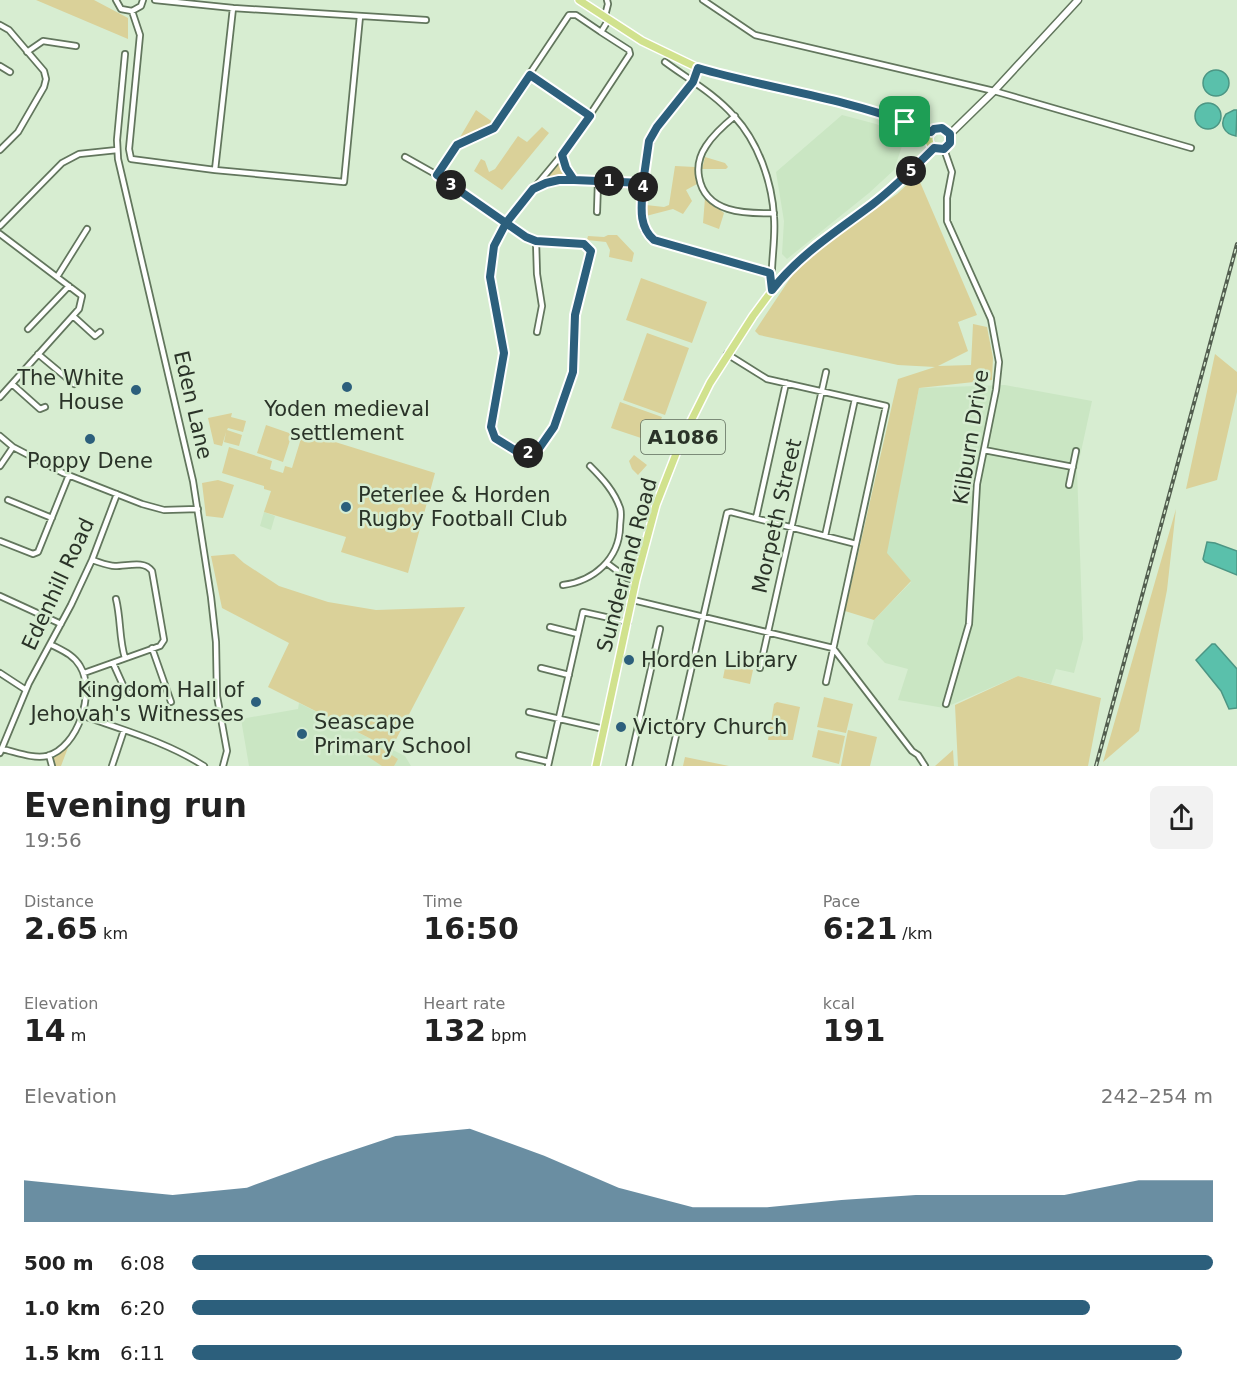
<!DOCTYPE html>
<meta charset="utf-8">
<style>
body{margin:0;font-family:"DejaVu Sans",sans-serif;background:#f2f2f2;color:#222;height:100vh;display:flex;flex-direction:column;font-size:22px;white-space:nowrap}
*{box-sizing:border-box;margin:0}
p{font-size:20px;color:#767676}
.icon{flex:none;width:33px;height:33px;fill:none;stroke:currentColor;stroke-width:2;stroke-linecap:round;stroke-linejoin:round}
.map{position:relative;height:766px;overflow:hidden}
.details{display:flex;flex-direction:column;background:#fff;flex:1}
.details>*{flex:none}
.pin{position:absolute;display:grid;place-items:center;width:51px;height:51px;color:#fff;margin:-26px;border-radius:12px;box-shadow:0 3px 9px #0006}
.km{position:absolute;width:30px;height:30px;margin:-15px;border-radius:50%;background:#222;color:#fff;font-size:16px;line-height:30px;text-align:center}
.round{display:grid;place-items:center;flex:none;width:63px;height:63px;border-radius:9px;background:#f2f2f2}
.headline{display:flex;align-items:center;justify-content:space-between;height:102px;padding:0 24px}
h1{font-size:33px;font-weight:800;line-height:45px}
.stats{display:grid;grid-template-columns:repeat(3,1fr);gap:9px;height:102px;padding:6px 24px}
.stats div{display:grid;align-content:center}
.stats b{font-size:30px;font-weight:800}
.stats small{font-size:16px;font-weight:400}
.stats p{font-size:16px}
.chart{height:168px;padding:12px 24px}
.chart p{display:flex;justify-content:space-between}
.chart svg{width:100%;height:108px;margin-top:6px;fill:#2c5f7c;opacity:.7}
ul{padding:0 24px;list-style:none;font-size:20px}
li{display:grid;grid-template-columns:96px 72px 1fr;align-items:center;height:45px}
li i{height:15px;border-radius:8px;background:#2c5f7c}
.map>svg:first-child{display:block}
.built{fill:#cae6c3}
.green{fill:#dad199}
.water{fill:#5ac0ab;stroke:#4c9684;stroke-width:1.5}
.lines{fill:none;stroke-linecap:round;stroke-linejoin:round}
.minor-casing{stroke:#62765d;stroke-width:8}
.secondary-casing{stroke:#62765d;stroke-width:9}
.primary-casing{stroke:#fff;stroke-width:10}
.minor{stroke:#fff;stroke-width:4.5}
.secondary{stroke:#fff;stroke-width:6}
.primary{stroke:#d1e28e;stroke-width:7}
.rail-casing{stroke:#525e4f;stroke-width:4}
.rail{stroke:#d7edd1;stroke-width:1.5;stroke-dasharray:4.5;stroke-linecap:butt}
.route-casing{stroke:#fff;stroke-width:12}
.route{stroke:#2c5f7c;stroke-width:8}
.poi-dot{fill:#2c5f7c;stroke:#d7edd1;stroke-width:2}
.labels{text-anchor:middle;dominant-baseline:central;stroke-width:5;stroke-linejoin:round;paint-order:stroke}
.shield{fill:#d7edd1;stroke:#5e6b5b;stroke-width:1.5}
.shield-label{font-size:20px;font-weight:bold;fill:#2a3328}
.poi-label{font-size:21px;fill:#2a3328;stroke:#d7edd1;text-anchor:start}
.street-label{font-size:21px;fill:#2a3328;stroke:#d7edd1}
</style>
<div class="map">
<svg width="1237" height="766" viewBox="0 0 1237 766">
<rect width="100%" height="100%" fill="#d7edd1"/>
<path class="built" d="M842,115L876,124L896,132L904,140L894,170L869,193L787,259L782,254L784,221L776,172Z
M1005,385L1092,401L1077,470L1083,639L1074,673L1056,669L1051,684L1018,676L944,708L898,700L908,669L885,663L867,644L874,620L911,582L886,553L919,388Z
M264,512L275,516L271,530L260,526Z
M299,703L405,756L411,766H249L241,719L298,709Z"/>
<path class="green" d="M36,0H94L128,18V39Z
M476,110L494,123L488,127L459,139Z
M542,127L549,133L502,190L474,171L481,159L485,161L489,172L495,169L518,136L527,142Z
M705,157L725,163L728,167L726,169H702Z
M560,161L569,176L555,177L543,182Z
M675,166L695,167L697,184L686,190L692,201L683,214L673,209L646,216V205L664,207L669,205Z
M917,175L977,315L958,322L968,351L938,366L971,365L973,324L987,327L993,358L992,380L919,388L887,553L911,581L874,620L845,611L898,379L935,367L898,365L759,335L755,331L795,271L823,246L897,194Z
M705,198L724,213L719,229L703,223Z
M608,235H617L634,253L632,262L609,257L610,250L606,242L587,240L588,236L604,237Z
M641,278L707,302L692,343L626,320Z
M647,333L689,348L665,415L623,400Z
M1215,354L1237,372V392L1217,480L1186,489Z
M620,402L662,417L653,442L611,428Z
M232,413L231,417L246,421L243,432L228,428L227,430L242,435L239,446L224,442L226,432L222,446L214,444L208,418Z
M266,425L292,434L283,462L257,453Z
M303,432L435,473L408,573L341,552L346,537L264,512L271,491L264,489V486L222,473L229,447L272,461L270,469L283,473L285,466L292,468Z
M634,455L647,465L638,475L632,469L629,461Z
M218,480L234,485L223,518L206,516L202,483Z
M1176,509L1167,590L1139,731L1103,762Z
M234,554L244,563L279,586L328,602L376,610L465,607L391,749L268,687L289,643L222,608L211,556Z
M726,663L753,670L750,684L723,678Z
M1018,676L1101,698L1088,766H958L955,705Z
M824,697L853,704L846,733L817,727Z
M777,702L800,707L793,740H768L774,704Z
M818,730L845,736L839,764L812,757Z
M848,730L877,737L870,766H841Z
M374,744L398,759L394,766H382L367,756Z
M69,745L61,766H54L51,758Z
M953,750L954,766H935Z
M685,757L729,766H683Z"/>
<path class="water" d="M1203 83a13 13 0 1 1 26 0a13 13 0 1 1-26 0Z
M1195 116a13 13 0 1 1 26 0a13 13 0 1 1-26 0Z
M1234,110H1237L1236,136C1224,134 1219,124 1226,114Z
M1207,542L1215,543L1237,551V575L1205,562L1203,559Z
M1212,644H1215L1237,669V708L1229,709L1221,691L1196,660Z"/>
<g class="lines">
<g class="minor-casing">
<path id="minor" d="M116,0L121,9L132,11L141,6L143,0
M155,0L233,8L426,20
M703,0L755,35L994,91L1191,148
M132,11L140,35L129,149L131,159L215,170L233,8
M605,16L608,4L607,0
M0,25L9,30L44,71L46,79L44,87L18,132L0,150
M27,52L43,41L76,46
M125,54L117,140L118,159L193,481L211,597L216,642L217,696L227,751L223,766
M665,62C688,79 715,94 734,116C758,142 772,181 774,217C776,241 770,265 772,290
M0,66L10,72
M698,68C690,94 669,107 656,129C646,146 637,212 644,230C646,234 650,237 654,240L770,273
M530,75L589,116
M735,116C724,125 713,135 706,146C700,155 697,166 699,177C705,213 745,214 774,213
M944,149L952,172L947,198V221L991,319L999,362L996,390L977,484L969,624L946,704
M562,155L566,168L574,180
M405,157L437,175L526,238L536,241L584,244L591,251L575,315L573,372L554,427L540,447L532,453L521,454L495,438L491,427L504,353L491,277L494,246L506,223L533,189L546,183L559,180H574L643,183
M215,170L344,182L360,16
M437,175L457,145L494,127L569,15H576L601,32L609,19
M535,187L570,145L630,54L629,50L601,32
M597,212L598,181
M0,226L62,163L79,154L117,150
M0,234L82,296L79,309L0,397
M536,241L537,274L542,306L537,332
M57,277L87,229
M73,316L95,336L100,332
M28,329L69,286
M38,354L74,384
M727,354L767,379L886,406L826,682
M12,384L40,409L45,407
M0,436L13,447L63,473L142,504L164,510L198,509
M984,450L1073,467
M0,466L13,447
M1069,485L1076,451
M8,500L52,518
M756,518L786,383
M825,536L855,399
M0,541L33,554L38,552L69,475
M608,564L627,578L636,580
M563,585C594,581 619,559 620,527C620,521 622,514 620,508C614,491 603,479 590,466
M0,596L61,624
M116,599C121,619 119,639 125,658
M633,600L833,648L912,751L918,755L925,766
M550,627L578,634
M152,648L171,702
M113,663L127,694L130,693
M541,668L569,675
M760,668L826,372
M0,673L26,690
M84,673L160,646L164,640L152,571C144,560 128,566 115,566C108,566 99,562 92,560
M529,712L604,729
M81,715C123,730 167,742 204,766
M2,749C16,752 33,759 47,756C78,748 96,692 80,666C73,654 61,650 50,644
M0,753L29,683L71,605L92,560L117,494
M49,755L52,766
M519,755L549,762
M112,766L124,730
M548,766L583,612L628,622
M629,766L660,629
M669,766L727,513L731,512L856,544"/>
</g>
<g class="secondary-casing">
<path id="secondary" d="M950,134L994,91L1078,0"/>
</g>
<g class="primary-casing">
<path id="primary" d="M579,0L642,41L698,68L737,79L863,108L931,132
M929 139a11 11 0 1 1 22 0a11 11 0 1 1-22 0Z
M596,766L636,580L656,505L681,441L710,383L753,316L782,277L817,244L873,203L905,177L934,148"/>
</g>
<use href="#minor" class="minor"/>
<use href="#secondary" class="secondary"/>
<use href="#primary" class="primary"/>
<g class="rail-casing">
<path id="rail" d="M1096,766L1237,244"/>
</g>
<use href="#rail" class="rail"/>
</g>
<g class="lines">
<g class="route-casing">
<path id="route" d="M905,122C838,97 766,88 698,68L693,82L657,127L649,141L643,183L574,180H559L546,183L533,189L506,223L494,246L490,277L504,353L491,427L495,438L521,454L532,453L540,447L554,427L573,372L575,315L591,251L584,244L536,241L526,237L437,175L457,145L494,128L530,75L590,116L562,155L566,168L574,180L643,183C642,204 637,225 654,240L770,273L772,290C800,254 837,231 873,204C895,187 914,168 934,148L944,149L950,143V134L942,128L934,129L931,132L905,122"/>
</g>
<use href="#route" class="route"/>
</g>
<g class="poi-dot">
<circle cx="347" cy="387" r="6"/>
<circle cx="136" cy="390" r="6"/>
<circle cx="90" cy="439" r="6"/>
<circle cx="346" cy="507" r="6"/>
<circle cx="629" cy="660" r="6"/>
<circle cx="256" cy="702" r="6"/>
<circle cx="621" cy="727" r="6"/>
<circle cx="302" cy="734" r="6"/>
</g>
<g class="labels">
<rect class="shield" x="641" y="420" width="84" height="34" rx="4.5"/>
<g class="shield-label">
<text x="683" y="437">A1086</text>
</g>
<g class="poi-label">
<text x="124" y="378" text-anchor="end">The White<tspan x="124" dy="24">House</tspan></text>
<text x="347" y="409" text-anchor="middle">Yoden medieval<tspan x="347" dy="24">settlement</tspan></text>
<text x="90" y="461" text-anchor="middle">Poppy Dene</text>
<text x="358" y="495">Peterlee &amp; Horden<tspan x="358" dy="24">Rugby Football Club</tspan></text>
<text x="641" y="660">Horden Library</text>
<text x="244" y="690" text-anchor="end">Kingdom Hall of<tspan x="244" dy="24">Jehovah's Witnesses</tspan></text>
<text x="314" y="722">Seascape<tspan x="314" dy="24">Primary School</tspan></text>
<text x="633" y="727">Victory Church</text>
</g>
<g class="street-label">
<text transform="translate(193 405) rotate(77)">Eden Lane</text>
<text transform="translate(971 437) rotate(-81)">Kilburn Drive</text>
<text transform="translate(777 516) rotate(-77)">Morpeth Street</text>
<text transform="translate(627 565) rotate(-75)">Sunderland Road</text>
<text transform="translate(58 584) rotate(-65)">Edenhill Road</text>
</g>
</g>
</svg>
<div class="pin" style="left:905px;top:122px;background:#1e9e55"><svg class="icon" aria-label="arrive" viewBox="0 0 24 24"><path d="M6 21V4h12l-3 4 3 4H6"/></svg></div>
<b class="km" style="left:609px;top:181px">1</b>
<b class="km" style="left:528px;top:453px">2</b>
<b class="km" style="left:451px;top:185px">3</b>
<b class="km" style="left:643px;top:187px">4</b>
<b class="km" style="left:911px;top:171px">5</b>
</div>
<section class="details">
<div class="headline"><div><h1>Evening run</h1><p>19:56</p></div><a class="round"><svg class="icon" aria-label="share" viewBox="0 0 24 24"><path d="M12 15V3M7 8l5-5 5 5M5 13v7h14v-7"/></svg></a></div>
<div class="stats">
<div><p>Distance</p><b>2.65<small> km</small></b></div>
<div><p>Time</p><b>16:50</b></div>
<div><p>Pace</p><b>6:21<small> /km</small></b></div>
</div>
<div class="stats">
<div><p>Elevation</p><b>14<small> m</small></b></div>
<div><p>Heart rate</p><b>132<small> bpm</small></b></div>
<div><p>kcal</p><b>191</b></div>
</div>
<div class="chart"><p><span>Elevation</span>242–254 m</p>
<svg viewBox="0 0 160 44" preserveAspectRatio="none"><path d="M0 44V27L10 30L20 33L30 30L40 19L50 9L60 6L70 17L80 30L90 38L100 38L110 35L120 33L130 33L140 33L150 27L160 27V44z"/></svg>
</div>
<ul>
<li><b>500 m</b>6:08<i style="width:100%"></i></li>
<li><b>1.0 km</b>6:20<i style="width:88%"></i></li>
<li><b>1.5 km</b>6:11<i style="width:97%"></i></li>
</ul>
</section>
